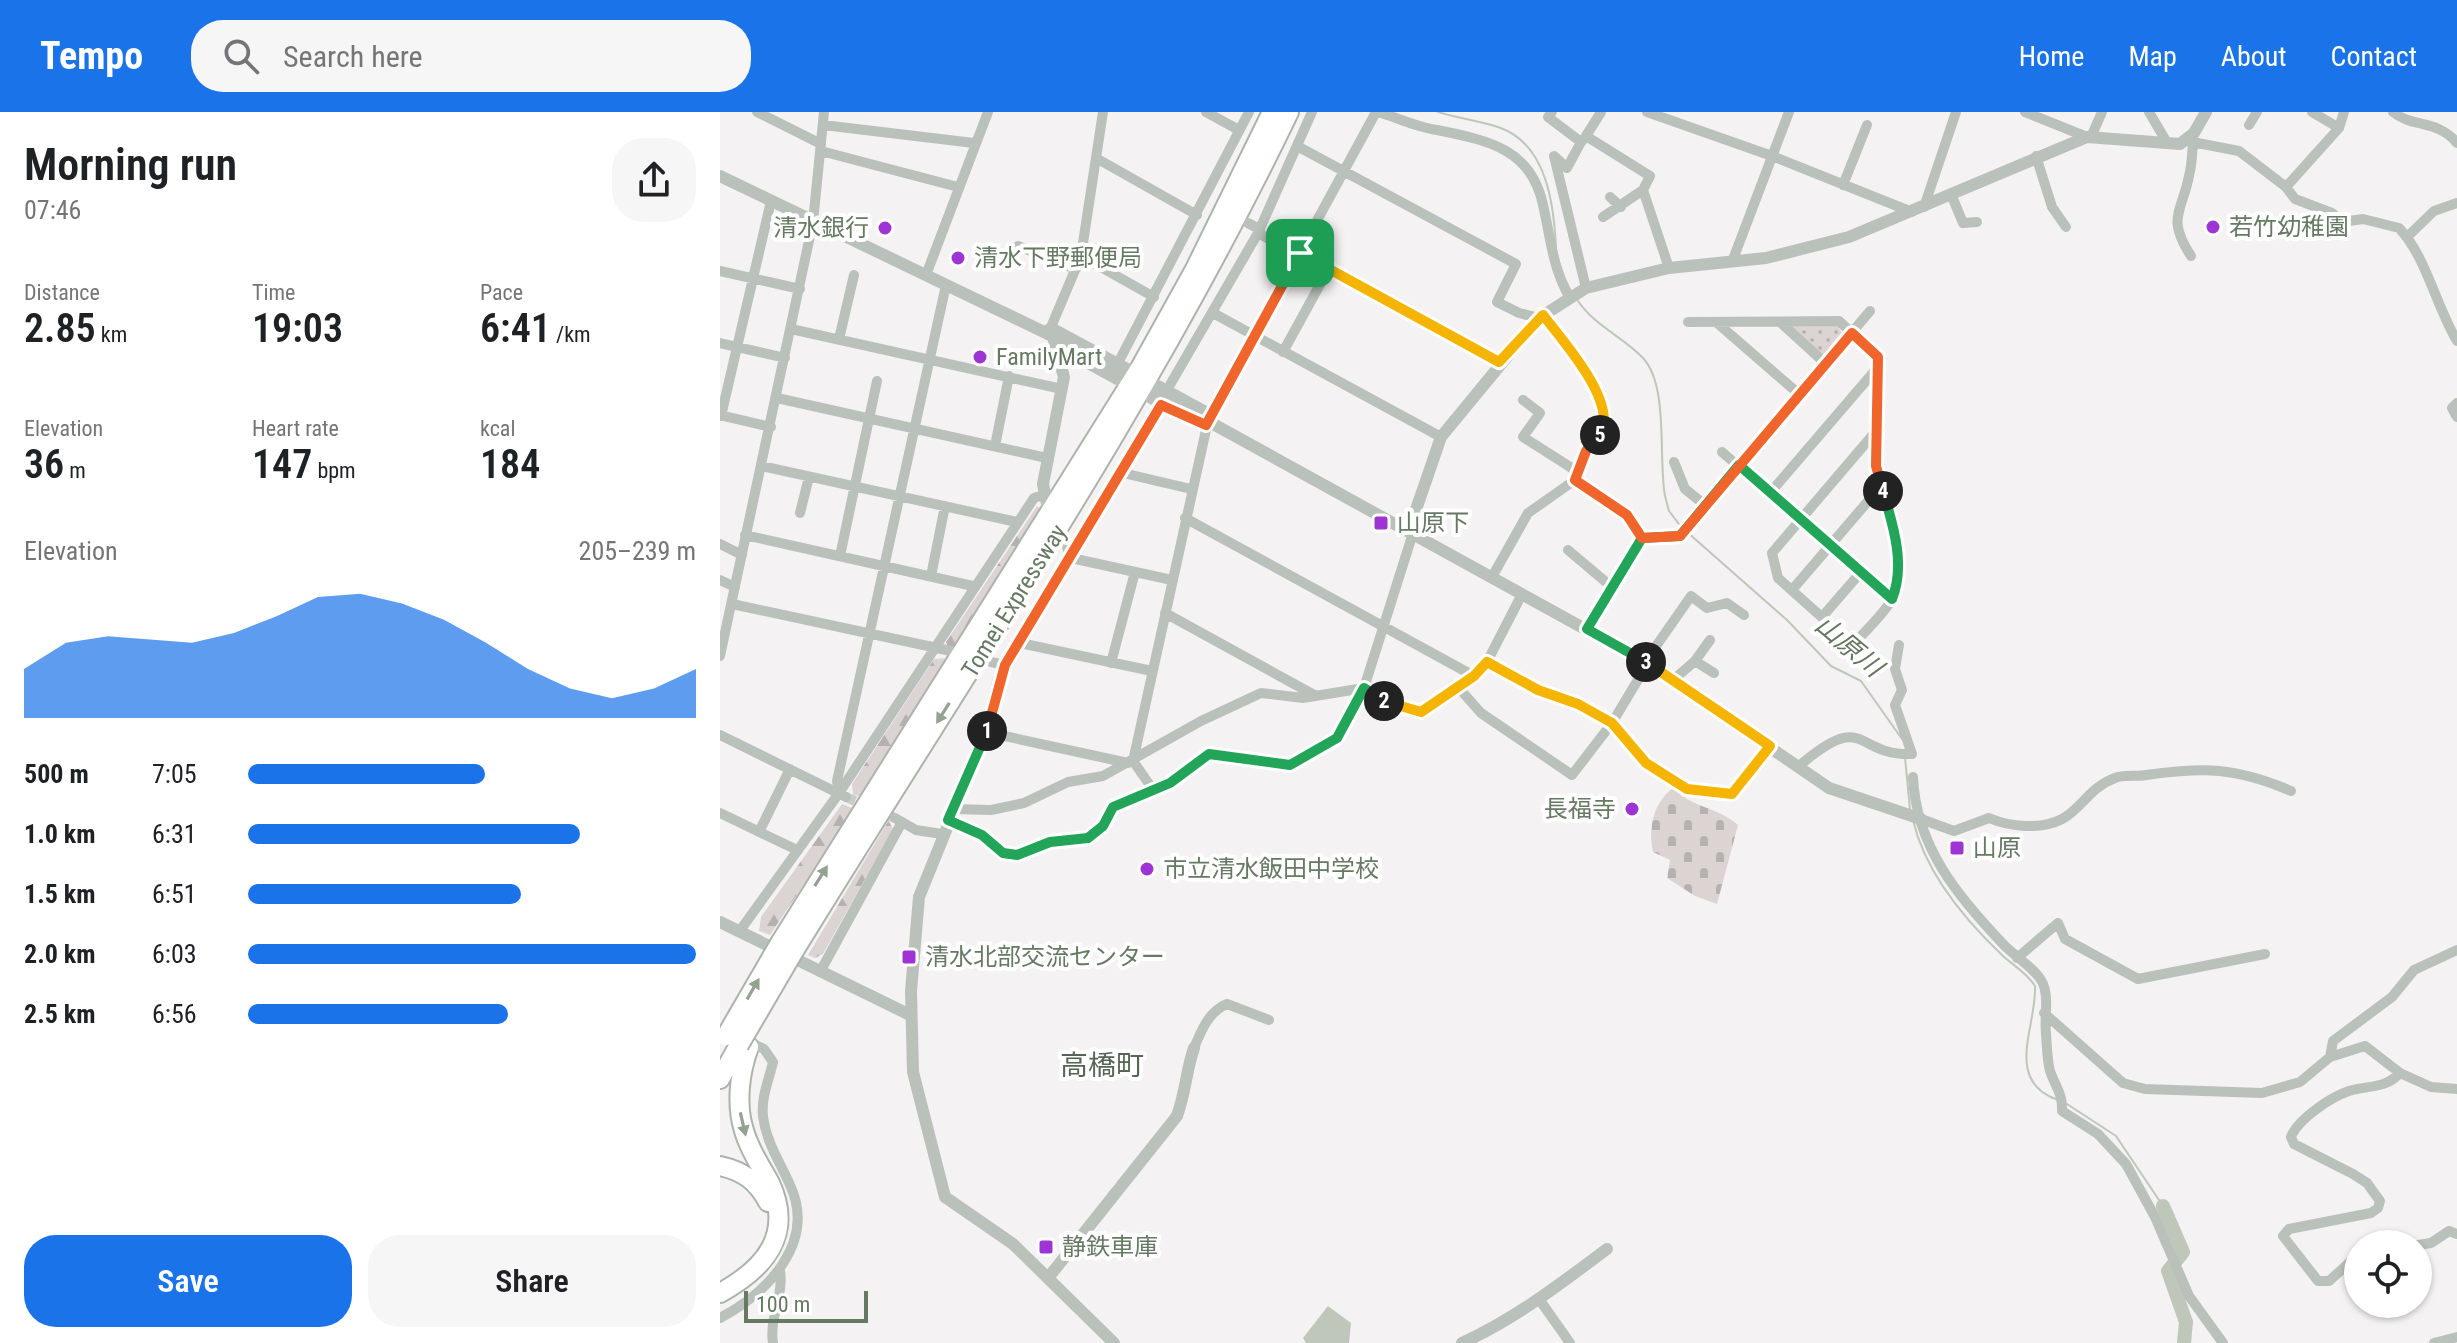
<!DOCTYPE html>
<meta charset="utf-8">
<style>
body{margin:0;font-family:"Roboto Condensed","Noto Sans JP",sans-serif;background:#f6f6f6;color:#202124;height:100vh;display:flex;flex-direction:column;font-size:30px;white-space:nowrap}
*{box-sizing:border-box;margin:0}
p{font-size:26px;color:#757577}
.icon{flex:none;width:44px;height:44px;fill:none;stroke:currentColor;stroke-width:2;stroke-linecap:round;stroke-linejoin:round}
.map{position:relative;flex:1;overflow:hidden}
.panel{display:flex;flex-direction:column;background:#fff;width:720px}
.panel>*{flex:none}
.tools{position:absolute;left:1624px;top:1118px;display:grid;gap:16px}
.tools a{display:grid;place-items:center;width:88px;height:88px;border-radius:50%;background:#fff;box-shadow:0 2px 6px #0004;font-size:40px}
.scale{position:absolute;left:24px;bottom:20px;width:124px;box-sizing:border-box;padding-left:8px;border:4px solid #667a63;border-top:0;font-size:22px;line-height:28px;white-space:nowrap;color:#667a63;-webkit-text-stroke:6px #fff;paint-order:stroke}
.pin{position:absolute;display:grid;place-items:center;width:68px;height:68px;color:#fff;margin:-34px;border-radius:16px;box-shadow:0 4px 12px #0006}
.km{position:absolute;width:40px;height:40px;margin:-20px;border-radius:50%;background:#222;color:#fff;font-size:22px;line-height:40px;text-align:center}
.round{display:grid;place-items:center;flex:none;width:84px;height:84px;border-radius:32px;background:#f6f6f6}
.overview{display:flex;align-items:center;justify-content:space-between;height:136px;padding:0 24px}
h1{font-size:44px;font-weight:600;line-height:60px}
.figures{display:grid;grid-template-columns:repeat(3,1fr);gap:12px;height:136px;padding:8px 24px}
.figures div{display:grid;align-content:center}
.figures b{font-size:40px;font-weight:600}
.figures small{font-size:22px;font-weight:400}
.figures p{font-size:22px}
.chart{height:224px;padding:16px 24px}
.chart p{display:flex;justify-content:space-between}
.chart svg{width:100%;height:144px;margin-top:8px;fill:#1a73e8;opacity:.7}
.button{display:flex;gap:16px;margin-top:auto;padding:16px 24px}
.button a{flex:1;height:92px;border-radius:32px;background:#1a73e8;color:#fff;font-size:32px;font-weight:600;line-height:92px;text-align:center}
.button a+a{background:#f6f6f6;color:#202124}
ul{padding:0 24px;list-style:none;font-size:26px}
li{display:grid;grid-template-columns:128px 96px 1fr;align-items:center;height:60px}
li i{height:20px;border-radius:10px;background:#1a73e8}
header{display:flex;align-items:center;gap:48px;box-sizing:border-box;height:112px;padding:0 40px;background:#1a73e8;color:#fff}
header strong{font-size:38px}
nav{display:flex;gap:44px;margin-inline-start:auto;font-size:28px}
.search{width:560px;height:72px;background:#f6f6f6;display:flex;align-items:center;gap:20px;box-sizing:border-box;padding:0 28px;border-radius:32px;color:#757577;font-size:30px}
main{display:flex;flex:1;min-height:0}
.map>svg:first-child{display:block}
.green{fill:url(#green-dots)}
.forest{fill:url(#forest-firs)}
.cemetery{fill:url(#cemetery-stones)}
.water{fill:#bec7b9}
.lines{fill:none;stroke-linecap:round;stroke-linejoin:round}
.stream{stroke:#bec7b9;stroke-width:2}
.river{stroke:#bec7b9;stroke-width:14}
.minor-tunnel{stroke:#cacec8;stroke-width:10;stroke-dasharray:10 5;stroke-linecap:butt}
.motorway-casing{stroke:#acb3ac;stroke-width:22}
.minor{stroke:#bac1ba;stroke-width:10}
.tertiary{stroke:#bac1ba;stroke-width:12}
.motorway{stroke:#fff;stroke-width:18}
.motorway-bridge-casing{stroke:#acb3ac;stroke-width:22;stroke-linecap:butt}
.motorway-bridge{stroke:#fff;stroke-width:18}
.oneway{fill:#94a292}
.split-1-casing{stroke:#fff;stroke-width:16}
.split-2-casing{stroke:#fff;stroke-width:16}
.split-3-casing{stroke:#fff;stroke-width:16}
.split-4-casing{stroke:#fff;stroke-width:16}
.split-5-casing{stroke:#fff;stroke-width:16}
.split-6-casing{stroke:#fff;stroke-width:16}
.split-1{stroke:#f0652b;stroke-width:10}
.split-2{stroke:#22a559;stroke-width:10}
.split-3{stroke:#f5b400;stroke-width:10}
.split-4{stroke:#22a559;stroke-width:10}
.split-5{stroke:#f0652b;stroke-width:10}
.split-6{stroke:#f5b400;stroke-width:10}
.poi-dot{fill:#9e34d3;stroke:#fff;stroke-width:3}
.labels{text-anchor:middle;dominant-baseline:central;stroke-width:8;stroke-linejoin:round;paint-order:stroke}
.poi-label{font-size:24px;fill:#667a63;stroke:#fff;text-anchor:start}
.street-label{font-size:24px;fill:#667a63;stroke:#fff}
.water-label{font-size:26px;font-style:italic;fill:#64765e;stroke:#fff}
.quarter-label{font-size:28px;fill:#566654;stroke:#fff}
</style>
<header>
<strong>Tempo</strong>
<div class="search"><svg class="icon" aria-label="search" viewBox="0 0 24 24"><circle cx="10" cy="10" r="6"/><path d="M15 15l6 6"/></svg>Search here</div>
<nav><a>Home</a><a>Map</a><a>About</a><a>Contact</a></nav>
</header>
<main>
<section class="panel">
<div class="overview"><div><h1>Morning run</h1><p>07:46</p></div><a class="round"><svg class="icon" aria-label="share" viewBox="0 0 24 24"><path d="M12 15V3M7 8l5-5 5 5M5 13v7h14v-7"/></svg></a></div>
<div class="figures">
<div><p>Distance</p><b>2.85<small> km</small></b></div>
<div><p>Time</p><b>19:03</b></div>
<div><p>Pace</p><b>6:41<small> /km</small></b></div>
</div>
<div class="figures">
<div><p>Elevation</p><b>36<small> m</small></b></div>
<div><p>Heart rate</p><b>147<small> bpm</small></b></div>
<div><p>kcal</p><b>184</b></div>
</div>
<div class="chart"><p><span>Elevation</span>205–239 m</p>
<svg viewBox="0 0 160 44" preserveAspectRatio="none"><path d="M0 44V29L10 21L20 19L30 20L40 21L50 18L60 13L70 7L80 6L90 9L100 14L110 21L120 29L130 35L140 38L150 35L160 29V44z"/></svg>
</div>
<ul>
<li><b>500 m</b>7:05<i style="width:53%"></i></li>
<li><b>1.0 km</b>6:31<i style="width:74%"></i></li>
<li><b>1.5 km</b>6:51<i style="width:61%"></i></li>
<li><b>2.0 km</b>6:03<i style="width:100%"></i></li>
<li><b>2.5 km</b>6:56<i style="width:58%"></i></li>
</ul>
<div class="button"><a>Save</a><a>Share</a></div>
</section>
<div class="map">
<svg width="1737" height="1231" viewBox="0 0 1737 1231">
<defs>
<pattern id="green-dots" width="8" height="8" patternUnits="userSpaceOnUse" patternTransform="scale(2)"><rect width="8" height="8" fill="#dbd4d3"/><path d="M2 2h.1M6 6h.1" fill="none" stroke="#b5b1af" stroke-width="1.8" stroke-linecap="round"/></pattern>
<pattern id="forest-firs" width="22" height="20" patternUnits="userSpaceOnUse" patternTransform="scale(2)"><rect width="22" height="20" fill="#dbd4d3"/><path d="M5 1l3.5 6h-7zM16 11l3.5 6h-7z" fill="#b5b1af"/></pattern>
<pattern id="cemetery-stones" width="16" height="16" patternUnits="userSpaceOnUse" patternTransform="scale(2)"><rect width="16" height="16" fill="#dbd4d3"/><path d="M2 7V4a2 2 0 0 1 4 0v3zM10 15v-3a2 2 0 0 1 4 0v3z" fill="#b5b1af"/></pattern>
</defs>
<rect width="100%" height="100%" fill="#f5f2f4"/>
<path class="green" d="M1117,213L1123,223L1106,243H1101L1072,214Z"/>
<path class="forest" d="M317,394L323,398L235,537L228,535L226,530Z
M229,546L141,685L133,682L132,672L214,547Z
M122,692L134,697L50,823L39,819L41,805Z
M169,708L173,717L103,842L95,846L88,843Z"/>
<path class="cemetery" d="M953,676C970,695 998,695 1018,713L997,792L975,784L947,766L950,748L933,740C928,716 933,691 953,676Z"/>
<path class="water" d="M608,1194L631,1211L629,1231H586L583,1226Z"/>
<g class="lines">
<path class="stream" d="M718,0C738,6 759,9 778,15C827,31 834,93 836,136
M858,189C875,214 903,225 923,246C949,274 938,346 945,384L949,399L962,416
M967,420L1067,508L1111,554L1141,569L1182,627
M1185,645L1190,698
M1193,708C1205,760 1245,808 1283,844C1294,854 1307,861 1315,874C1317,914 1283,969 1338,988
M1347,992L1396,1024L1443,1094"/>
<path class="river" d="M1443,1094L1463,1140L1448,1159L1466,1210L1464,1231"/>
<path class="minor-tunnel" d="M126,685L175,706"/>
<g class="motorway-casing">
<path id="motorway" d="M60,831L420,256L475,157L552,0
M74,839C244,562 428,294 569,0
M0,967L19,933
M0,1054C23,1059 37,1069 48,1090
M0,1181C44,1157 74,1123 50,1071C40,1053 28,1035 23,1015C16,990 20,959 29,935"/>
</g>
<path class="minor" d="M37,0L101,32
M486,0L519,18
M658,0C678,6 697,15 717,18C765,28 811,35 823,93C831,127 832,155 850,186
M832,0L828,5L861,30L865,26
M881,0L866,24L930,64L923,78L949,156
M927,0L1052,44L1192,100
M1305,0L1367,25
M1429,0L1446,29
M1592,0L1619,16
M1673,0C1692,16 1717,7 1737,31
M103,13L254,31
M1529,13L1537,0
M1371,25L1382,0
M1467,29L1519,39L1566,75L1575,87L1612,101L1622,110L1643,107L1679,116C1707,146 1715,192 1737,229
M861,30L847,56L834,44L866,176
M577,34L796,152L777,190L799,201L819,206
M101,39L238,75
M1316,44L1332,95L1346,115
M376,46L477,103
M1123,73L1147,13
M1566,75L1619,16L1624,0
M1231,82L1243,111L1257,110
M890,85L901,95
M1204,95L1236,0
M883,105L923,78
M528,111L539,117
M538,121L779,250
M1687,125L1714,99L1737,91
M298,134L356,157
M361,144L434,185
M1471,144C1446,106 1462,100 1469,64C1472,53 1472,41 1473,31
M1012,150L1069,0
M0,159L80,177
M206,163L268,0
M493,201L721,325
M823,203C840,225 896,289 883,319C880,326 872,331 867,338C861,346 858,358 855,368L907,403L922,426
M968,210L1119,209L1158,245C1157,280 1151,321 1156,355C1162,391 1193,450 1173,486C1163,503 1146,518 1133,533L1058,466L1052,441L1157,318
M996,210L1079,282
M1060,210L1105,251
M331,215L409,257
M71,217L342,277
M324,220L331,215L361,144L383,0
M119,227L134,163
M0,231L65,246
M563,240L609,156
M398,251L529,0
M343,252L355,245L401,270
M438,273L491,302
M447,278L538,121L592,0
M57,286L327,346
M431,287L486,313
M803,288L820,301L803,325L858,360
M1737,291L1732,296L1737,305
M0,303L51,315
M1,304L51,89
M275,334L289,264
M1002,340L1172,487
M954,350L965,377L985,393
M41,354L297,410
M403,361L471,377
M1050,381L1158,255
M80,401L89,365
M465,406L754,564
M25,423L253,474
M0,432L22,443
M848,438L893,476
M351,442L441,293
M120,444L157,269
M351,446L452,468
M211,464L225,394
M772,465L808,401L855,368
M0,468L15,475
M1072,478L1161,374
M12,492L231,539
M445,501L596,584
M1102,505L1141,460
M867,517L922,426L960,424L1150,199
M300,531L432,559
M0,544L93,110L104,0
M975,549L990,528
M271,550L285,553
M767,550L818,578L858,592L892,611L926,651L967,677L1012,682L1050,634
M925,550L971,484L987,496L1007,491L1024,503
M391,551L415,460
M953,568L975,549L994,561
M738,575L761,601L852,663L892,611L928,551
M266,620L408,651
M0,623L126,685
M1079,654C1147,596 1133,644 1192,642L1175,593L1182,578L1175,557L1179,533
M1193,665C1196,735 1238,785 1285,834C1296,845 1313,855 1321,868C1330,882 1324,905 1326,922C1327,934 1327,948 1330,959C1335,974 1343,982 1342,999L1378,1022L1406,1052L1435,1105L1469,1184L1503,1231
M434,679L413,649L488,309L656,0
M119,681L117,669L226,173
M232,697L271,698L304,691L348,670L383,664L481,609L541,581L583,586L644,576L673,593L701,600L754,564L767,550L802,482
M0,701L77,738
M175,706L196,718L222,722
M1201,707L1234,719L1269,706C1290,715 1321,718 1342,707C1361,697 1370,675 1395,666C1404,662 1416,665 1426,663C1484,655 1515,655 1571,679
M228,708L262,723L283,741L297,743L330,730L368,726L383,714L393,695L450,671L489,642L570,653L617,626L644,576L693,421
M39,720L70,657
M19,820L119,681L314,386L323,383
M1297,846L1338,811L1345,827L1418,867L1545,842
M100,860L182,710
M1324,901L1403,971L1425,977L1542,981L1580,970L1610,945L1645,934L1680,961L1711,975L1737,977
M474,936C481,919 489,899 507,892L549,908
M1610,945L1613,929L1672,885L1694,858L1737,838
M1698,1133L1711,1131L1729,1119L1737,1122
M1638,1143L1609,1169H1598L1563,1124L1569,1117L1651,1101L1658,1096L1660,1089L1647,1071L1633,1062L1574,1032L1571,1025C1578,1007 1611,985 1629,979C1649,973 1665,977 1680,961
M819,1187L850,1231
M0,1206C47,1181 97,1131 70,1073C60,1050 46,1030 43,1004C41,985 49,968 53,950L44,937L27,929
M53,1231C49,1206 64,1183 60,1159
M1714,1231L1737,1225"/>
<path class="tertiary" d="M0,64L324,220L405,263
M435,280L925,550L1109,676L1201,707
M327,392L323,372L344,265L333,225
M689,418L721,325L819,206L866,176L949,156L1046,146L1129,125L1367,25L1460,32L1474,21L1486,0
M346,427L351,446L279,567L266,620L199,785L191,879L193,960L225,1085L293,1132L394,1231
M0,810L190,903
M328,1166L457,1004C466,979 466,959 474,936
M742,1231C795,1207 840,1172 887,1137"/>
<use href="#motorway" class="motorway"/>
<g class="motorway-bridge-casing">
<path id="motorway-bridge" d="M6,924L60,831
M19,933L74,839"/>
</g>
<use href="#motorway-bridge" class="motorway-bridge"/>
</g>
<defs><path id="oneway-solid" d="M-6-.8H1V-3.2L6.5 0L1 3.2V.8H-6Z" transform="scale(2)"/></defs>
<g class="oneway">
<use href="#oneway-solid" transform="translate(223 601) rotate(122)"/>
<use href="#oneway-solid" transform="translate(101 764) rotate(-58)"/>
<use href="#oneway-solid" transform="translate(33 877) rotate(-60)"/>
<use href="#oneway-solid" transform="translate(23 1012) rotate(77)"/>
</g>
<g class="lines">
<g class="split-1-casing">
<path id="split-1" d="M267,619L285,553L441,293L486,313L580,141"/>
</g>
<g class="split-2-casing">
<path id="split-2" d="M267,619L228,708L262,723L283,741L297,743L330,730L368,726L383,714L393,695L450,671L489,642L570,653L617,626L644,576L664,589"/>
</g>
<g class="split-3-casing">
<path id="split-3" d="M664,589L701,600L754,564L767,550L818,578L858,592L892,611L926,651L967,677L1012,682L1050,634L926,550"/>
</g>
<g class="split-4-casing">
<path id="split-4" d="M926,550L867,517L922,426L960,424L1019,353L1172,487C1186,453 1173,413 1163,379"/>
</g>
<g class="split-5-casing">
<path id="split-5" d="M880,323L866,339L855,368L907,403L922,426L960,424L1132,221L1158,245L1156,354L1163,379"/>
</g>
<g class="split-6-casing">
<path id="split-6" d="M580,141L779,250L823,203C843,229 899,291 880,323"/>
</g>
<use href="#split-1" class="split-1"/>
<use href="#split-2" class="split-2"/>
<use href="#split-3" class="split-3"/>
<use href="#split-4" class="split-4"/>
<use href="#split-5" class="split-5"/>
<use href="#split-6" class="split-6"/>
</g>
<g class="poi-dot">
<circle cx="1493" cy="115" r="8"/>
<circle cx="165" cy="116" r="8"/>
<circle cx="238" cy="146" r="8"/>
<circle cx="260" cy="245" r="8"/>
<rect x="653" y="403" width="16" height="16" rx="4"/>
<circle cx="912" cy="697" r="8"/>
<rect x="1229" y="728" width="16" height="16" rx="4"/>
<circle cx="427" cy="757" r="8"/>
<rect x="181" y="837" width="16" height="16" rx="4"/>
<rect x="318" y="1127" width="16" height="16" rx="4"/>
</g>
<g class="labels">
<g class="poi-label">
<text x="1509" y="115">若竹幼稚園</text>
<text x="149" y="116" text-anchor="end">清水銀行</text>
<text x="254" y="146">清水下野郵便局</text>
<text x="276" y="245">FamilyMart</text>
<text x="677" y="411">山原下</text>
<text x="896" y="697" text-anchor="end">長福寺</text>
<text x="1253" y="736">山原</text>
<text x="443" y="757">市立清水飯田中学校</text>
<text x="205" y="845">清水北部交流センター</text>
<text x="342" y="1135">静鉄車庫</text>
</g>
<g class="street-label">
<text transform="translate(294 489) rotate(-58)">Tomei Expressway</text>
</g>
<g class="water-label">
<text transform="translate(1129 534) rotate(40)">山原川</text>
</g>
<g class="quarter-label">
<text x="382" y="953">高橋町</text>
</g>
</g>
</svg>
<div class="tools">
<a><svg class="icon" aria-label="locate" viewBox="0 0 24 24"><circle cx="12" cy="12" r="6"/><path d="M12 2v4M12 18v4M2 12h4M18 12h4"/></svg></a>
</div>
<div class="scale">100 m</div>
<div class="pin" style="left:580px;top:141px;background:#1e9e55"><svg class="icon" aria-label="arrive" viewBox="0 0 24 24"><path d="M6 21V4h12l-3 4 3 4H6"/></svg></div>
<b class="km" style="left:267px;top:619px">1</b>
<b class="km" style="left:664px;top:589px">2</b>
<b class="km" style="left:926px;top:550px">3</b>
<b class="km" style="left:1163px;top:379px">4</b>
<b class="km" style="left:880px;top:323px">5</b>
</div>
</main>
